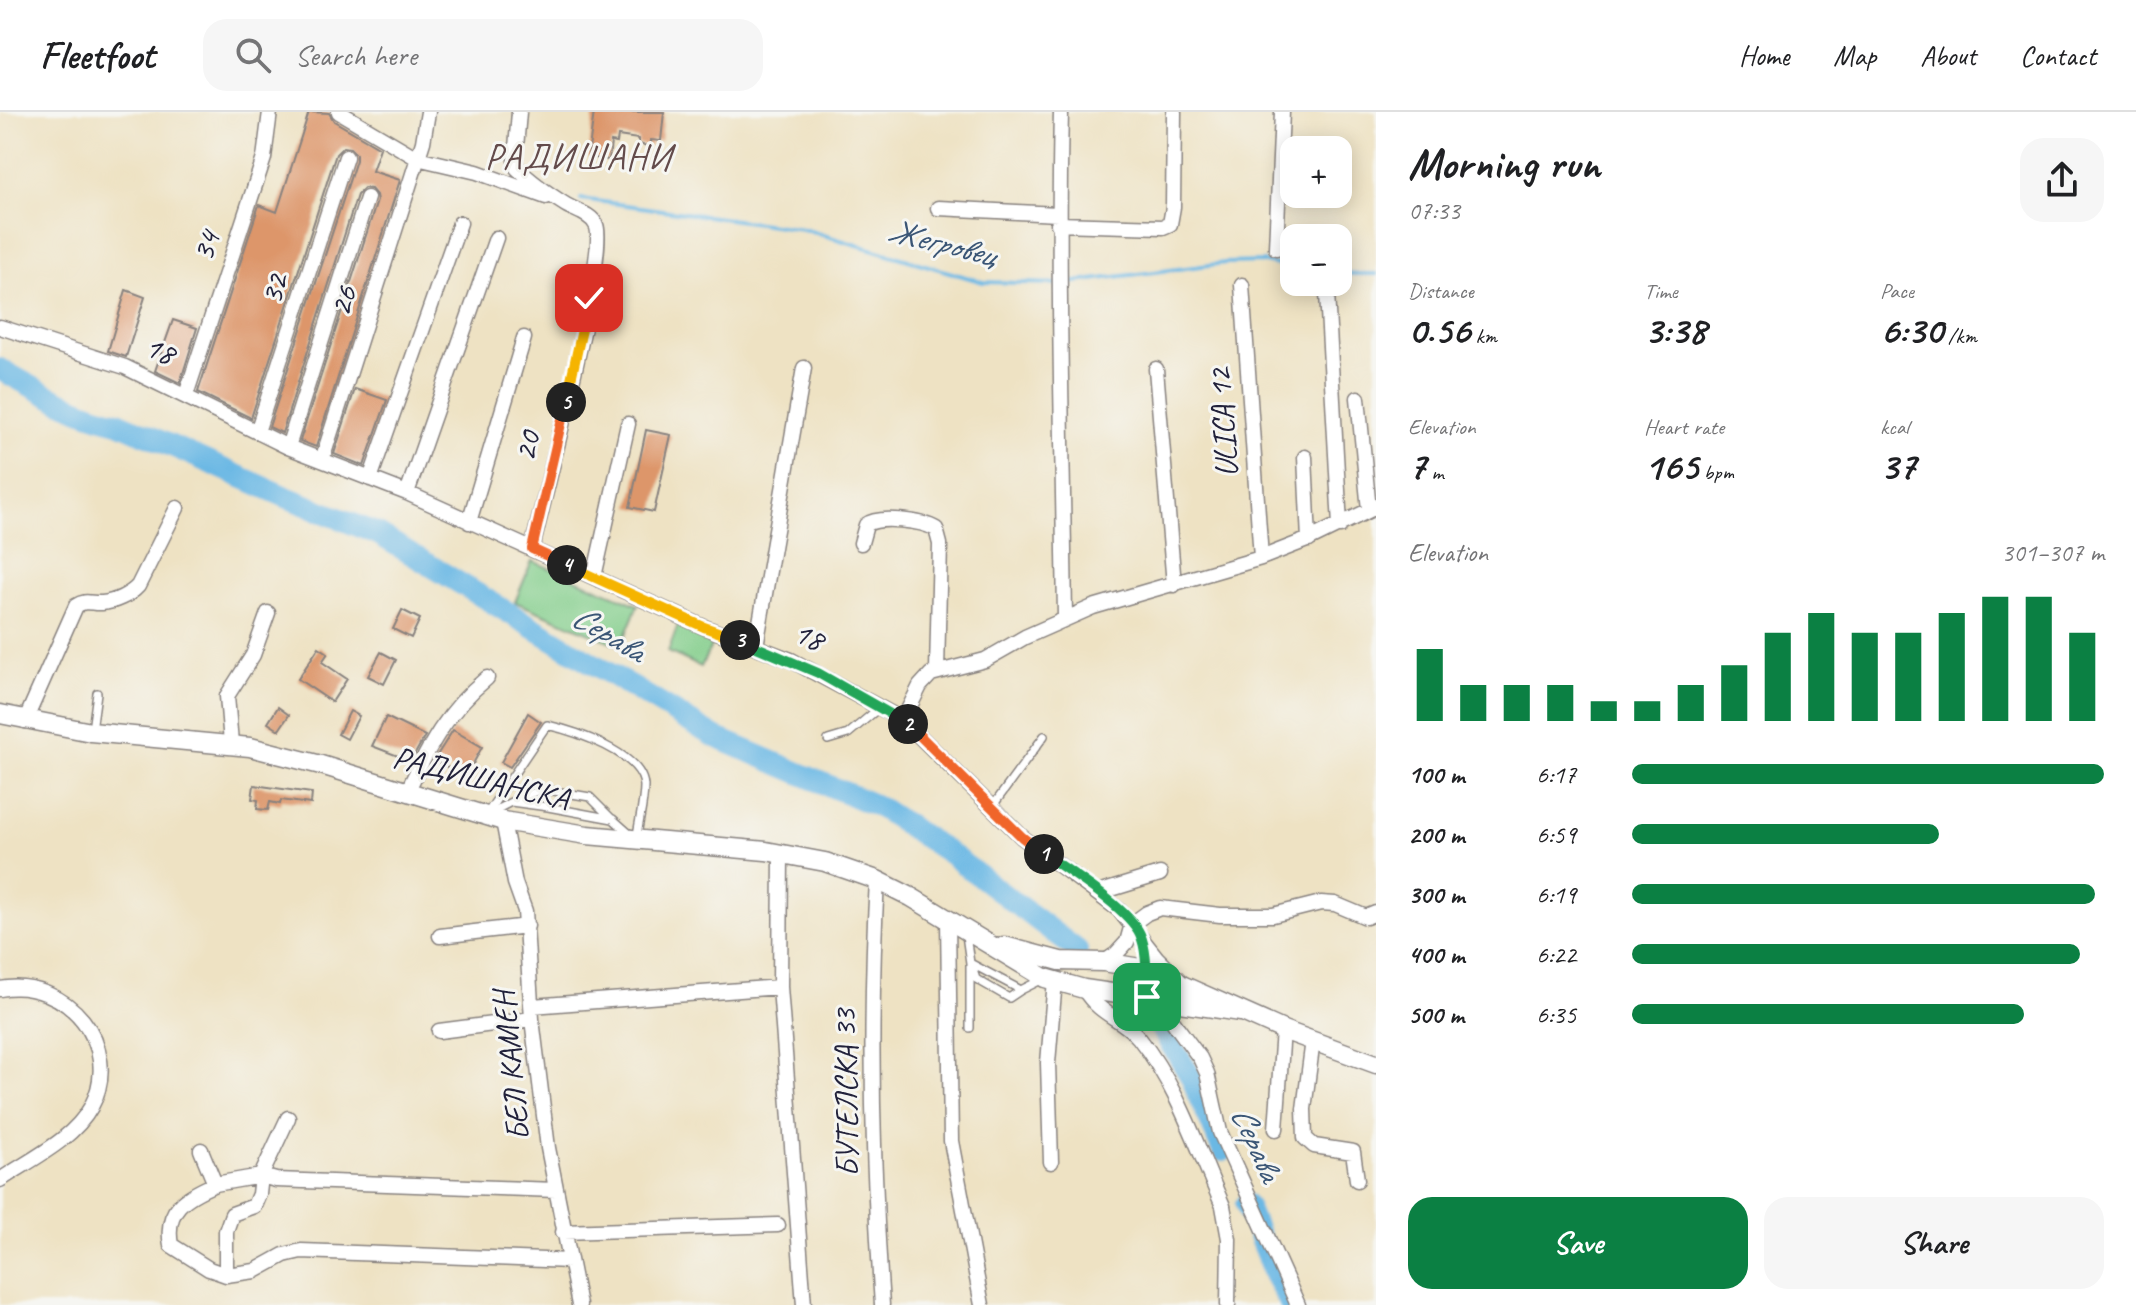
<!DOCTYPE html>
<meta charset="utf-8">
<style>
body{margin:0;font-family:Caveat,sans-serif;background:#f6f6f6;color:#202124;height:100vh;display:flex;flex-direction:column;font-size:30px;white-space:nowrap}
*{box-sizing:border-box;margin:0}
p{font-size:26px;color:#757577}
.icon{flex:none;width:44px;height:44px;fill:none;stroke:currentColor;stroke-width:2;stroke-linecap:round;stroke-linejoin:round}
.map{position:relative;flex:1;overflow:hidden}
.panel{display:flex;flex-direction:column;background:#fff;width:760px}
.panel>*{flex:none}
.tools{position:absolute;left:1280px;top:24px;display:grid;gap:16px}
.tools a{display:grid;place-items:center;width:72px;height:72px;border-radius:16px;background:#fff;box-shadow:0 4px 20px #0003;font-size:40px}
.pin{position:absolute;display:grid;place-items:center;width:68px;height:68px;color:#fff;margin:-34px;border-radius:16px;box-shadow:0 4px 12px #0006}
.km{position:absolute;width:40px;height:40px;margin:-20px;border-radius:50%;background:#222;color:#fff;font-size:22px;line-height:40px;text-align:center}
.round{display:grid;place-items:center;flex:none;width:84px;height:84px;border-radius:24px;background:#f6f6f6}
.overview{display:flex;align-items:center;justify-content:space-between;height:136px;padding:0 32px}
h1{font-size:44px;font-weight:700;line-height:60px}
.figures{display:grid;grid-template-columns:repeat(3,1fr);gap:12px;height:136px;padding:8px 32px}
.figures div{display:grid;align-content:center}
.figures b{font-size:40px;font-weight:700}
.figures small{font-size:22px;font-weight:400}
.figures p{font-size:22px}
.chart{height:224px;padding:16px 32px}
.chart p{display:flex;justify-content:space-between}
.chart svg{width:100%;height:144px;margin-top:8px;stroke:#0b8043;stroke-width:6}
.action{display:flex;gap:16px;margin-top:auto;padding:16px 32px}
.action a{flex:1;height:92px;border-radius:24px;background:#0b8043;color:#fff;font-size:32px;font-weight:700;line-height:92px;text-align:center}
.action a+a{background:#f6f6f6;color:#202124}
ul{padding:0 32px;list-style:none;font-size:26px}
li{display:grid;grid-template-columns:128px 96px 1fr;align-items:center;height:60px}
li i{height:20px;border-radius:10px;background:#0b8043}
header{display:flex;align-items:center;gap:48px;box-sizing:border-box;height:112px;padding:0 40px;background:#fff;border-bottom:2px solid #e0e0e0}
header strong{font-size:38px}
nav{display:flex;gap:44px;margin-inline-start:auto;font-size:28px}
.search{width:560px;height:72px;background:#f6f6f6;display:flex;align-items:center;gap:20px;box-sizing:border-box;padding:0 28px;border-radius:24px;color:#757577;font-size:30px}
main{display:flex;flex:1;min-height:0}
.map>svg:first-child{display:block}
.green{fill:#82cd8a;stroke:#527862;stroke-width:2}
.lines{fill:none;stroke-linecap:round;stroke-linejoin:round}
.stream{stroke:#6ab8e4;stroke-width:4}
.river{stroke:#6ab8e4;stroke-width:22}
.building{fill:#dd966a}
.service-casing{stroke:#88827f;stroke-width:10}
.minor-casing{stroke:#88827f;stroke-width:17}
.tertiary-casing{stroke:#88827f;stroke-width:21}
.service{stroke:#fff;stroke-width:7}
.minor{stroke:#fff;stroke-width:14}
.tertiary{stroke:#fff;stroke-width:18}
.split-1-casing{stroke:#fff;stroke-width:16}
.split-2-casing{stroke:#fff;stroke-width:16}
.split-3-casing{stroke:#fff;stroke-width:16}
.split-4-casing{stroke:#fff;stroke-width:16}
.split-5-casing{stroke:#fff;stroke-width:16}
.split-6-casing{stroke:#fff;stroke-width:16}
.split-1{stroke:#22a559;stroke-width:10}
.split-2{stroke:#f0652b;stroke-width:10}
.split-3{stroke:#22a559;stroke-width:10}
.split-4{stroke:#f5b400;stroke-width:10}
.split-5{stroke:#f0652b;stroke-width:10}
.split-6{stroke:#f5b400;stroke-width:10}
.labels{text-anchor:middle;dominant-baseline:central;stroke-width:6;stroke-linejoin:round;paint-order:stroke}
.street-label{font-size:32px;fill:#22223b;stroke:#f6f6f2}
.water-label{font-size:34px;font-style:italic;fill:#3b5676;stroke:#f6f6f2}
.quarter-label{font-size:36px;letter-spacing:2px;fill:#634b4b;stroke:#f6f6f2}
</style>
<header>
<strong>Fleetfoot</strong>
<div class="search"><svg class="icon" aria-label="search" viewBox="0 0 24 24"><circle cx="10" cy="10" r="6"/><path d="M15 15l6 6"/></svg>Search here</div>
<nav><a>Home</a><a>Map</a><a>About</a><a>Contact</a></nav>
</header>
<main>
<div class="map">
<svg width="1376" height="1193" viewBox="0 0 1376 1193">
<rect width="100%" height="100%" fill="#f6f6f2"/>
<filter id="ink" filterUnits="userSpaceOnUse"><feTurbulence type="fractalNoise" baseFrequency=".0125" numOctaves="2"/><feDisplacementMap in="SourceGraphic" scale="16" xChannelSelector="R" yChannelSelector="G"/><feConvolveMatrix kernelMatrix="1 2 1 2 8 2 1 2 1" color-interpolation-filters="sRGB"/></filter>
<filter id="wash" filterUnits="userSpaceOnUse"><feTurbulence type="fractalNoise" baseFrequency=".006" numOctaves="4" result="noise"/><feDisplacementMap in="SourceGraphic" scale="32" xChannelSelector="R" yChannelSelector="G"/><feGaussianBlur stdDeviation="1.8" result="paint"/><feColorMatrix in="noise" values="0 0 0 0 0 0 0 0 0 0 0 0 0 0 0 0 0 1.4 0 .05"/><feComposite in="paint" operator="in"/></filter>
<g filter="url(#wash)">
<rect width="100%" height="100%" fill="#eee2c3"/>
<path class="green" d="M532,449L638,493L621,534L515,490Z
M678,513L714,528L701,555L668,540Z"/>
<g class="lines">
<path class="stream" d="M581,87L803,117L983,170L1060,172L1225,151L1263,150L1294,156
M1338,162H1376"/>
<path class="river" d="M0,257C39,279 75,300 118,310L286,385L378,422L715,625L879,695L949,741L1077,838
M1152,902L1191,965L1223,1039
M1246,1092L1275,1164L1291,1193"/>
</g>
<g id="blocks">
<path class="building" d="M309,0L329,1L334,9L380,36L372,59L400,68L316,335L300,329L377,89L376,83L371,77L364,76L357,83L282,321L269,315L356,48V42L350,36L343,35L336,42L251,306L198,280L259,93L277,100Z
M594,0H664L661,29L651,28V34L643,33L638,32V27L618,24L617,31L611,30L609,48L588,45Z
M126,178L145,185L126,245L108,239Z
M173,208L197,216L180,271L155,259Z
M355,277L387,288L364,354L334,342Z
M646,318L671,323L654,400L630,395Z
M402,498L420,507L411,526L393,517Z
M319,535L328,541L322,550L347,567L332,590L298,567Z
M381,540L396,548L384,572L368,564Z
M278,595L289,603L279,618L268,611Z
M350,599L359,604L347,627L338,622Z
M528,601L541,610L510,655L501,650Z
M386,605L425,624L411,649L372,634Z
M453,618L482,635L466,665L434,648Z
M254,673L312,681L311,692L281,688L280,692L270,690L268,698L257,697L258,688L252,687Z"/>
</g>
</g>
<g filter="url(#ink)">
<use href="#blocks" fill-opacity="0" stroke="#88827f" stroke-width="2"/>
<g class="lines">
<g class="service-casing">
<path id="service" d="M92,618L97,581
M828,628L848,622L879,596
M511,690L542,677L590,685L611,706
M992,695L1044,624
M490,701L511,690L548,695L613,707L631,723
M486,703L547,613C574,619 642,641 644,674C644,690 639,709 637,724
M966,823L970,851V916
M970,851L1021,878L1043,867
M972,855L976,867L1009,886L1021,878"/>
</g>
<g class="minor-casing">
<path id="minor" d="M339,0L417,46L477,60L546,85
M519,0L515,48L517,56C531,70 550,83 566,93C576,99 591,102 596,113C609,137 542,393 532,437
M1061,0C1057,169 1063,338 1065,507
M938,96L1058,102
M1058,112L1163,115L1170,112L1173,95L1174,0
M1276,136L1282,0
M1242,173L1261,446
M1327,181L1340,414
M0,215L125,255L288,335L407,381L704,515L791,548L903,608L1022,725L1119,798L1157,846L1181,870
M1156,257L1174,473
M186,283L264,46L270,0
M1358,286L1369,398
M257,320L346,45
M288,335L367,86
M1305,345L1309,428
M322,348L423,30L428,0
M370,367L460,111
M407,381L496,126
M469,410L524,226
M861,431L866,413C878,403 923,409 936,417L940,432L937,559
M594,465L628,312
M756,534L804,256
M903,608L920,574L931,562L985,548L1025,525L1093,495L1261,446L1312,426L1376,395
M25,609L76,494C86,487 91,492 102,491C114,490 130,483 138,474L177,396
M231,631L227,584L253,543L268,501
M407,680C429,634 447,599 487,566
M503,709L515,771L525,799L532,907L548,1036L579,1193
M781,741L780,875L804,1193
M877,768C869,910 872,1052 882,1193
M1098,781L1160,762
M948,807L951,1029L982,1193
M440,824L527,814
M1104,850L1116,842L1127,830L1132,812L1147,801L1160,796L1220,803H1273L1321,791L1335,792L1366,805L1376,801
M0,877C67,865 124,934 91,995C73,1028 31,1047 0,1068
M1084,877C1101,905 1122,905 1139,926C1178,975 1198,1038 1223,1094L1229,1127L1228,1193
M1150,887L1165,899L1200,946L1207,961L1220,1020L1298,1193
M532,894L780,875
M439,919L532,907
M1313,928L1304,997L1305,1026L1314,1034L1353,1040L1357,1068
M1276,1017L1283,918
M201,1038L215,1072L261,1064L288,1006
M1051,1050L1048,951L1055,868
M215,1072C185,1085 164,1097 171,1133L209,1157L226,1163
M556,1078L276,1068L261,1064L259,1082L254,1094L232,1102L226,1119V1163L255,1159L284,1143L301,1139L570,1149
M563,1120L778,1113"/>
</g>
<g class="tertiary-casing">
<path id="tertiary" d="M0,602L91,620L250,635L321,653L503,709L587,723L766,739L825,750L877,768L911,785L1045,866L1084,877L1241,900
M1004,834L1060,849L1104,850L1146,857L1283,918L1376,952"/>
</g>
<use href="#service" class="service"/>
<use href="#minor" class="minor"/>
<use href="#tertiary" class="tertiary"/>
</g>
</g>
<g class="lines" filter="url(#ink)">
<g class="split-1-casing">
<path id="split-1" d="M1044,742C1068,759 1128,796 1140,822C1148,840 1146,865 1147,885"/>
</g>
<g class="split-2-casing">
<path id="split-2" d="M908,612L1022,725L1044,742"/>
</g>
<g class="split-3-casing">
<path id="split-3" d="M740,528L818,561L908,612"/>
</g>
<g class="split-4-casing">
<path id="split-4" d="M567,453L704,515L740,528"/>
</g>
<g class="split-5-casing">
<path id="split-5" d="M566,290L532,437L567,453"/>
</g>
<g class="split-6-casing">
<path id="split-6" d="M566,290L589,186"/>
</g>
<use href="#split-1" class="split-1"/>
<use href="#split-2" class="split-2"/>
<use href="#split-3" class="split-3"/>
<use href="#split-4" class="split-4"/>
<use href="#split-5" class="split-5"/>
<use href="#split-6" class="split-6"/>
</g>
<g class="labels">
<g class="street-label">
<text transform="translate(206 134) rotate(-72)">34</text>
<text transform="translate(274 177) rotate(-75)">32</text>
<text transform="translate(343 189) rotate(-73)">26</text>
<text transform="translate(160 238) rotate(24)">18</text>
<text transform="translate(1223 311) rotate(-94)">ULICA 12</text>
<text transform="translate(527 334) rotate(-77)">20</text>
<text transform="translate(809 524) rotate(25)">18</text>
<text transform="translate(481 666) rotate(14)">РАДИШАНСКА</text>
<text transform="translate(511 954) rotate(-96)">БЕЛ КАМЕН</text>
<text transform="translate(846 981) rotate(-91)">БУТЕЛСКА 33</text>
</g>
<g class="water-label">
<text transform="translate(942 130) rotate(14)">Жегровец</text>
<text transform="translate(609 521) rotate(31)">Серава</text>
<text transform="translate(1257 1031) rotate(66)">Серава</text>
</g>
<g class="quarter-label">
<text x="579" y="45">РАДИШАНИ</text>
</g>
</g>
</svg>
<div class="tools">
<a>+</a>
<a>−</a>
</div>
<div class="pin" style="left:1147px;top:885px;background:#1e9e55"><svg class="icon" aria-label="arrive" viewBox="0 0 24 24"><path d="M6 21V4h12l-3 4 3 4H6"/></svg></div>
<div class="pin" style="left:589px;top:186px;background:#d93025"><svg class="icon" aria-label="check" viewBox="0 0 24 24"><path d="M5 12l5 5 9-10"/></svg></div>
<b class="km" style="left:1044px;top:742px">1</b>
<b class="km" style="left:908px;top:612px">2</b>
<b class="km" style="left:740px;top:528px">3</b>
<b class="km" style="left:567px;top:453px">4</b>
<b class="km" style="left:566px;top:290px">5</b>
</div>
<section class="panel">
<div class="overview"><div><h1>Morning run</h1><p>07:33</p></div><a class="round"><svg class="icon" aria-label="share" viewBox="0 0 24 24"><path d="M12 15V3M7 8l5-5 5 5M5 13v7h14v-7"/></svg></a></div>
<div class="figures">
<div><p>Distance</p><b>0.56<small> km</small></b></div>
<div><p>Time</p><b>3:38</b></div>
<div><p>Pace</p><b>6:30<small> /km</small></b></div>
</div>
<div class="figures">
<div><p>Elevation</p><b>7<small> m</small></b></div>
<div><p>Heart rate</p><b>165<small> bpm</small></b></div>
<div><p>kcal</p><b>37</b></div>
</div>
<div class="chart"><p><span>Elevation</span>301–307 m</p>
<svg viewBox="0 0 160 44" preserveAspectRatio="none"><path d="M5 44V22M15 44V33M25 44V33M35 44V33M45 44V38M55 44V38M65 44V33M75 44V27M85 44V17M95 44V11M105 44V17M115 44V17M125 44V11M135 44V6M145 44V6M155 44V17"/></svg>
</div>
<ul>
<li><b>100 m</b>6:17<i style="width:100%"></i></li>
<li><b>200 m</b>6:59<i style="width:65%"></i></li>
<li><b>300 m</b>6:19<i style="width:98%"></i></li>
<li><b>400 m</b>6:22<i style="width:95%"></i></li>
<li><b>500 m</b>6:35<i style="width:83%"></i></li>
</ul>
<div class="action"><a>Save</a><a>Share</a></div>
</section>
</main>
